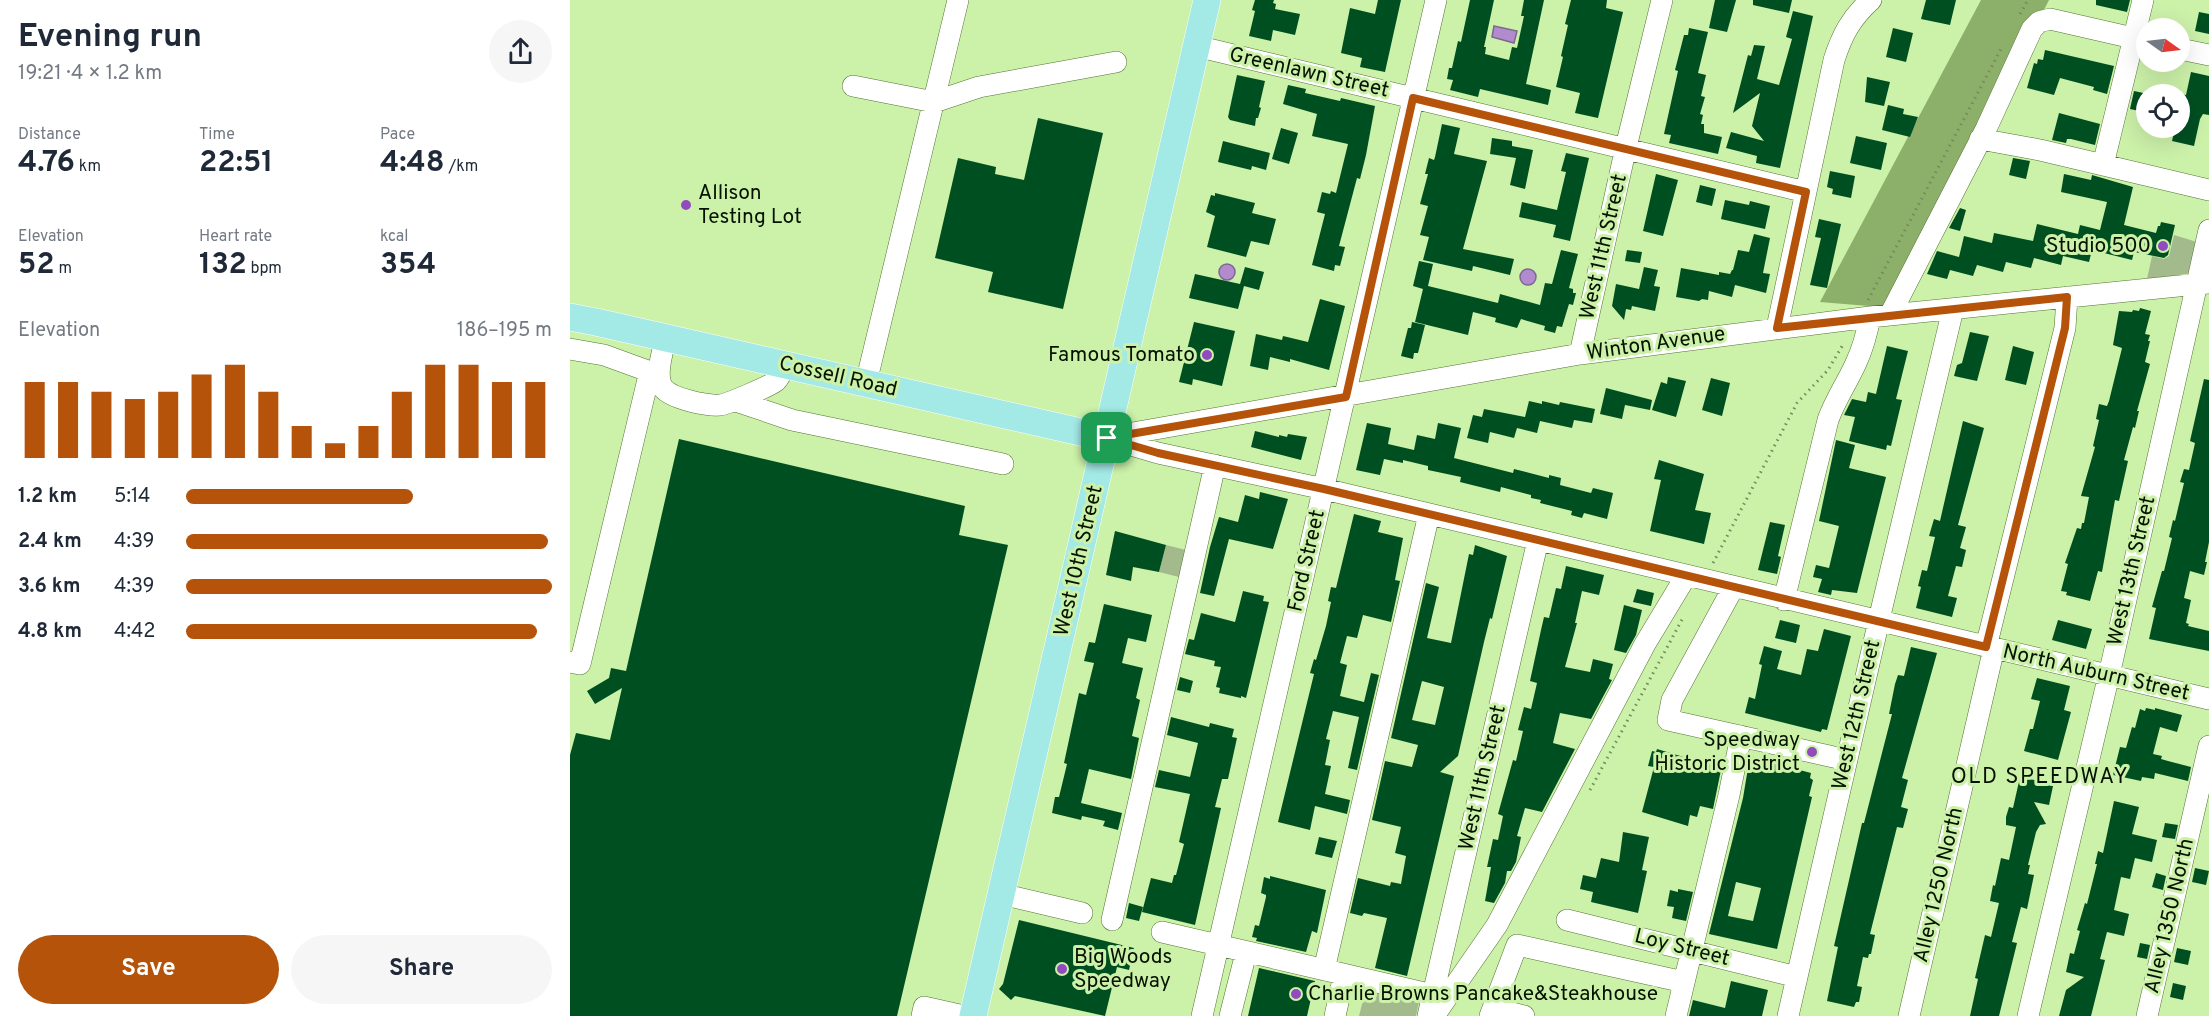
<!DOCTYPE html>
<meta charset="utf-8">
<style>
body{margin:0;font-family:Overpass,sans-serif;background:#f6f6f7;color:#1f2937;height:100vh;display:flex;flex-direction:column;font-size:22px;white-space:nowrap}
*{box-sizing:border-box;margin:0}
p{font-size:20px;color:#747a83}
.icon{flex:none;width:33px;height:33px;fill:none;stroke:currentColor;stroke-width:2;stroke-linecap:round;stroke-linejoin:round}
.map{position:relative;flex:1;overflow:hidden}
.drawer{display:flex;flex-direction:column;background:#fff;width:570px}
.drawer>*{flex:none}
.needle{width:39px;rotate:104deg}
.fabs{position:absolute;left:1566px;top:18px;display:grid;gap:12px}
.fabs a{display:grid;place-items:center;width:54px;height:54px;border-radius:50%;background:#fff;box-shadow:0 6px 24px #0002;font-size:30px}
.pin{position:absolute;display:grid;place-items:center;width:51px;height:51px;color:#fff;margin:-26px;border-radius:12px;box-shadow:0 3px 9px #0006}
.round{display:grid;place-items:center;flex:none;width:63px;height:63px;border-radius:32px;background:#f6f6f7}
.head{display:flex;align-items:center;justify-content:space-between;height:102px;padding:0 18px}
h1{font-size:33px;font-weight:700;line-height:45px}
.metrics{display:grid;grid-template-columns:repeat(3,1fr);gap:9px;height:102px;padding:6px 18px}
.metrics div{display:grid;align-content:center}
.metrics b{font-size:30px;font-weight:700}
.metrics small{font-size:16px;font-weight:400}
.metrics p{font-size:16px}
.chart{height:168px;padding:12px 18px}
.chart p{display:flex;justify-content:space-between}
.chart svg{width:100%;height:108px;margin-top:6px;stroke:#b45309;stroke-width:6}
.cta{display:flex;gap:12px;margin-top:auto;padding:12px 18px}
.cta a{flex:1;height:69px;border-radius:36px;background:#b45309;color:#fff;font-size:24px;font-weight:700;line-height:69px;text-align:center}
.cta a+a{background:#f6f6f7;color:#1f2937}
ul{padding:0 18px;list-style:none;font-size:20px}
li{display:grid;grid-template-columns:96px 72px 1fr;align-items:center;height:45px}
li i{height:15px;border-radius:8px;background:#b45309}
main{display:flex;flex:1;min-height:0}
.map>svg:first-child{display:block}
.green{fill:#a2ba8c}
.forest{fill:#8cb06a}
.water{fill:#b28bce;stroke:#7e6790;stroke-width:1.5}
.building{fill:#004f21;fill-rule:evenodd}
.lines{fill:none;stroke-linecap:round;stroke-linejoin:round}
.minor-casing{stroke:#547431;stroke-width:22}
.major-casing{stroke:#fff;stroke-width:28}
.path{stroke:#728c5c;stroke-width:3;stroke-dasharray:1.5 4.5;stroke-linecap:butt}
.minor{stroke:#fff;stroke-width:21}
.major{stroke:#a3e9e5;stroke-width:27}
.route-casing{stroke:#fff;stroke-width:12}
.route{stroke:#b45309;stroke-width:8}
.poi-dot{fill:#924bbe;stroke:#ccf1a9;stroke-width:2}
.labels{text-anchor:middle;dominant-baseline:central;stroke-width:6;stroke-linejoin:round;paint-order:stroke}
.street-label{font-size:21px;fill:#061200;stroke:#ccf1a9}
.poi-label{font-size:21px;fill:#061200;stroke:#ccf1a9;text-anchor:start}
.neighbourhood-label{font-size:22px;letter-spacing:1.5px;fill:#061200;stroke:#ccf1a9}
</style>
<main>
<section class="drawer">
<div class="head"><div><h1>Evening run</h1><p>19:21 · 4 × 1.2 km</p></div><a class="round"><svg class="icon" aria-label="share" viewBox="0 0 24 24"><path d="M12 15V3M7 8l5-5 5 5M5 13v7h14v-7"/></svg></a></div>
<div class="metrics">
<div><p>Distance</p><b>4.76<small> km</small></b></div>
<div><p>Time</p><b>22:51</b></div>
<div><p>Pace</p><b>4:48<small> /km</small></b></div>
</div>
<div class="metrics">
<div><p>Elevation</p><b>52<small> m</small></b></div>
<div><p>Heart rate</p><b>132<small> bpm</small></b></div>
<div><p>kcal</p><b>354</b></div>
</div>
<div class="chart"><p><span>Elevation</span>186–195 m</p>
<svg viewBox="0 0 160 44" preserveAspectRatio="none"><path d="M5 44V13M15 44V13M25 44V17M35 44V20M45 44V17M55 44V10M65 44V6M75 44V17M85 44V31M95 44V38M105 44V31M115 44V17M125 44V6M135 44V6M145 44V13M155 44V13"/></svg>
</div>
<ul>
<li><b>1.2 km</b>5:14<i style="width:62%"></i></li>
<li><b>2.4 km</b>4:39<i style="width:99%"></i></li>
<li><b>3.6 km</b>4:39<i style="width:100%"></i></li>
<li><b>4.8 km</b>4:42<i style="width:96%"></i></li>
</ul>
<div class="cta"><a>Save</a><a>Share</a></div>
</section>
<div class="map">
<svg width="1639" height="1016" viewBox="0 0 1639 1016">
<rect width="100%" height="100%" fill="#ccf1a9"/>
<path class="green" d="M1604,235L1627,242L1620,271L1617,274L1577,279L1582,256L1594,259L1599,256Z
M596,545L620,551L613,578L589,572Z
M797,985L850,997L846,1016H789Z"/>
<path class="forest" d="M1411,0H1479L1323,308L1250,302Z"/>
<path class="water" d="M924,26L947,31L944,43L922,37Z
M649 272a8 8 0 1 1 16 0a8 8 0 1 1-16 0Z
M950 277a8 8 0 1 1 16 0a8 8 0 1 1-16 0Z"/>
<path class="building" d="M685,0H704L703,3L706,4L705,9L730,14L725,35L703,30L701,41L679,36L685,11L682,10Z
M808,0H831L815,72L790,67L792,58L771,53L780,8L805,14Z
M900,0H924L914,47H916L915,54L939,60L942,47L947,48L954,16H951L954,0H974L956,84L981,90L978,105L910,89L908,97L880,90L883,80L877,79L879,68H882L888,41L891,42Z
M1001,0H1037L1036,8L1053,12L1028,118L1005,113L1010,93L986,87L993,57L991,56L998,25L995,24Z
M1145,0H1166L1157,32L1139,28Z
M1183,0H1222L1219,13L1183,5Z
M1356,0H1386L1380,25L1351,19Z
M1526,0H1560L1557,12L1526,5Z
M1223,11L1243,16L1210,168L1186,163L1187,156L1156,148L1161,132L1194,141L1182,126L1190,93L1163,113L1178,55L1181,56L1184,45L1195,46L1187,79L1209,85L1222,39L1216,37Z
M1629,12L1639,14V34L1625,31Z
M1119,28L1138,32L1128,73L1136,75L1131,96L1135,97L1130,114L1133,115L1131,124H1134V133L1152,137L1148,154L1099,143L1101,135L1094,134L1108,71L1105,70L1114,35H1118Z
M1323,28L1343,33L1336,62L1316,57Z
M1475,50L1544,66L1537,94L1523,90L1524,87L1490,78L1484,95L1457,88L1464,63L1467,64L1468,59L1473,60Z
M1621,72L1639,76V115L1633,114L1630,119L1624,146L1602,141L1605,128H1610V94L1616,95Z
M667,75L695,81L689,107L691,108L688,118H686L685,126L660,120L658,117Z
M1297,77L1320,82L1314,106L1295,102Z
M718,85L736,89L735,93L770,101L771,98L805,106L796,155L790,179L787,178L769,246L775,247L770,266L765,265L764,271L742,265L755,214L747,212L752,192L760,194L761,191L766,193L778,144L742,136L747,114L713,104Z
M1564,91L1578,94H1576L1574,112L1560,109Z
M1318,105L1334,109L1333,114L1348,117L1340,137L1312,130Z
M1489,113L1530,124L1525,145L1501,139H1497L1496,143L1482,140Z
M468,118L533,133L493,309L418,292L423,272L365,258L388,158L426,167L425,174L454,180Z
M872,124L890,128L884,154L917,161L893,249L944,259L940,275L903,266L902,271L853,260L859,237L850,235L858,206L850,204L858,174H855L859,158L864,160L865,157Z
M711,128L728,133L719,164L702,159Z
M1286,136L1317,143L1311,170L1280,163Z
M922,138L942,141V146L963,150L955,189L940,185L946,158L920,154Z
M653,141L700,153L696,170L682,166L681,170L648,162Z
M996,153L1019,158L1000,241L983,237L986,225L949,217L952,202L987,210L996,172L991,171Z
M1443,158L1460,161L1456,179L1439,175Z
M1260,171L1285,176L1281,198L1262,194L1263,189L1257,187Z
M1086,174L1108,180L1093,236L1073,231Z
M1494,174L1521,180L1522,175L1563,187L1554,225L1586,233L1588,226H1590L1591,222L1605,225L1598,255L1594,258L1564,252L1562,260L1522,250L1519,262L1493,256L1491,265L1464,258L1461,268L1436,262L1433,272L1407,265L1403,276L1380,270L1377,279L1357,274L1367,251L1389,257L1394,236L1422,243L1424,233L1463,241L1467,224L1508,234L1510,225L1530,230L1537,202L1491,192Z
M1130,185L1146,189L1142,206L1126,202Z
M645,193L685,203L682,213L706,219L699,245L681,241L676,257L637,247L645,216L636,212L641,195L645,196Z
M1155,200L1179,205L1180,201L1200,206L1195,229L1151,219Z
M1390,208L1396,210L1390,231L1379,228Z
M1249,219L1271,224L1257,288L1240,285L1251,238L1245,237Z
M1184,234L1200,238L1193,273L1200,274L1196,293L1165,285L1162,297L1139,291L1138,300L1132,299L1129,301L1106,297L1111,268L1149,275V272L1160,274L1162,270H1163L1168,250L1179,252Z
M991,250L1008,254L999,288L1003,289V293H1006L1003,305L999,304L992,327L987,326L985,333L974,330L975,326L951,319L947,328L925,322L926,318L903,312L898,335L845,322L853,289L843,286L849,261L863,264L858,286L928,303L930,294L970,305L975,283L982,284Z
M1057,250L1072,252L1070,263L1055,261Z
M675,267L694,272L689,290L674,286L668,309L619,298L625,274L670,284Z
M1074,267L1088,270L1084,286L1090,287L1085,311L1062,306L1061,310L1056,309L1054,320L1042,306L1046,284L1069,289Z
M750,299L775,306L759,370L720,359V362L700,357L698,370L680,366L686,334L712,340L713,336L738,342Z
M1570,308L1581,311L1575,334L1580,335L1578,341H1580L1575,362L1580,364L1567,411H1569L1565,428L1563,427L1554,460L1558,461L1549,501L1545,500L1532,572L1528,571L1520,601L1496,595L1497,592L1491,591L1498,564L1495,563L1507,528L1511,529L1512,523H1514L1519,497L1511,496L1525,447L1523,446L1529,420L1526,419L1529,404L1537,406L1539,401L1552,348L1543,345L1549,311L1562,312L1563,310L1569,311Z
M624,322L665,331L652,386L623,379L622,385L609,382Z
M842,322L855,325L848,353H844L843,359L831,356L838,328H841Z
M1400,332L1419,336L1407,381L1384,376L1387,365L1392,363Z
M1317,346L1338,351L1326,399L1332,400L1321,446L1317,445L1316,450L1279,441L1285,417L1274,415L1282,399L1296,402L1298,392L1306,394Z
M1443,346L1464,352L1456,385L1435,380Z
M1098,377L1116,381L1106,417L1082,410L1091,382L1097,384Z
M1141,378L1160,383L1152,416L1132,410Z
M1634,379L1639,380V542L1635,562H1637L1634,575L1620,571L1614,598L1621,600L1616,623L1619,624L1618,626L1639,631V651L1579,639L1586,608L1582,607L1592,571H1594L1602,538L1599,537L1603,520L1605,521L1614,483L1610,482L1614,469L1619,470L1625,443L1620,441Z
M1036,388L1082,400L1080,410L1055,405L1052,419L1030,414Z
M959,401L972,404V401L989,405L990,402L1025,409L1022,423L1004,420L1002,428L970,421L967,433L947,428L944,438L920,432L918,443L897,438L903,415L912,417L914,409L955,417Z
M1393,421L1414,428L1388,525L1396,527L1390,548L1396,550L1392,567L1386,566L1378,596L1387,598L1382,617L1346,608L1351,587L1348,586L1352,570L1357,571L1365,537L1359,536L1364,519L1370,521Z
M797,423L821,428L818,444L844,450L847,435L865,439L868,423L891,428L884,458L943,473L944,469L979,478V475L991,478L990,485L1021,493L1023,488L1043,493L1037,519L1014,513L1012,518L1001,515L1002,511L970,503L971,500L961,498V495L931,487L930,492L890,482L891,477L858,470V466L833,460V463L814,459L810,475L786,470Z
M685,431L709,437V435L717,437L718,434L737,437L731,460L681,447Z
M109,439L395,506L389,535L438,545L327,1016H0V755L6,733L40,740L52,688L25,704L17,691L39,678L41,668L56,671Z
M1266,440L1285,445L1279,468L1316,477L1287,593L1262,590L1261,595L1248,592L1252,579L1243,577L1246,565L1259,568L1269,526L1249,521Z
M1089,460L1134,474L1125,510L1141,513L1134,544L1080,531L1091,480L1084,479Z
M690,492L718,499L703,549L659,539L644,596L630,593L640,547L649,517L668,522L675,495L689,499Z
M784,514L811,521L808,532L833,538L825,580L830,581L821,622L793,615L787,638L777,636L770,663L777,665L770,696L794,702L801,673L809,675L787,770L778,768L789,717L763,711L756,739L760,740L755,765L761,766L755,794L780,800L777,814L745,806L740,830L708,822L744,674L740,673L744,659L746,660L756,626L761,602L758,601L761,587L766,588Z
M1200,522L1215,525L1208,556L1211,557L1207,574L1188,570Z
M545,531L596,545L589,572L563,567L561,581L536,575Z
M905,545L937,556L922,619L920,618L914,642L888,756L870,772L884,776L837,976L805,968L817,918L794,913L792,916L780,913L788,878L820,886L821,882L831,884L836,856L825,853L831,827L802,820L815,761L842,767L848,745L821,738L856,583L869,587L857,638L881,643L899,554L903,555ZM852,681L874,687L865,725L842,720Z
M996,566L1034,575L1029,595L1012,591L1005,623H1007L995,667L1020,672L1023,659L1043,664L1039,679L1042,680L1021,719L990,713L983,743L1005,749L972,812L955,808L947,836L951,837L946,862L941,871H937L935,883L924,903L915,901L921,867H917L923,839L928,840L933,816L928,814L943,760L946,761L953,731L948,730L954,707L961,709L967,683L960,681L971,630L974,617L979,618L986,588L991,589Z
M1067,589L1084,593L1081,606L1063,602Z
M673,591L694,596L693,601L699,602L676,698L671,696V698L649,693L650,688L646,687L651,667L644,666L645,661L615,654L619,639L624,640L631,613L665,622Z
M534,604L582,615L576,642L558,638L552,663L573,668L566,698L570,700L562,736L569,738L561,779L519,769L511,803L552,813L548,830L533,826L535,821L512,816L511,820L482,813L485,797H489L497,764L494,763L509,693L516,695L524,663L514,661L519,642L525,643Z
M1054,605L1072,610L1066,635L1056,653L1044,650Z
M1210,620L1230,625L1226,643L1205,638Z
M1488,620L1522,629L1516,649L1482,640Z
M1254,629L1281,636L1257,730L1252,729L1251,732L1175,713L1179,697L1185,699L1192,665L1189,664L1194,646L1212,651L1207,669L1231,675L1237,649L1248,651Z
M1341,647L1367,653L1332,778L1338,780L1331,807L1338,809L1333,828L1327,827L1300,934L1305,935L1301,954H1299L1298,958L1293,957L1287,986L1292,987L1289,1002H1286L1284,1007L1257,1001L1268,947L1264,946L1292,823H1294L1322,714H1319L1325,684L1328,675L1334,676Z
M610,677L623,681L620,693L607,690Z
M1467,678L1500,686L1494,710L1501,712L1488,760L1454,751L1460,729H1463L1470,701L1461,699Z
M1576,708L1585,710V708L1612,715L1607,732L1590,727L1583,754L1592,756L1591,759L1598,761L1621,767L1618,781L1585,773L1584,779L1572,777L1571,781L1543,775L1550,747L1556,748L1562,727L1565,728L1570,709L1575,711Z
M601,717L639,727L640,723L664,729L662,737L667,738L658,779H652L645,807L651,808L625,925L572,912L581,878L602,883L604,875H606L614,844L609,842L620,794L585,787L589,770L620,777L628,743L597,735Z
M1087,749L1137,764V762L1152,765L1143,809L1130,806L1127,817L1120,815L1118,826L1072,812L1084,767L1078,766L1082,751L1086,752Z
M1180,756L1209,763L1211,758L1223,761L1222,768L1241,773L1240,778L1243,780L1239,796L1242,797L1207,949L1139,934L1173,798ZM1166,882L1191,888L1183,921L1158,916Z
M1450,777L1478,783V785L1483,786L1479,805L1464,802L1476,824L1470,825L1466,832L1458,865H1460L1458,874L1464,875L1457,909L1451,907L1442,942L1447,943L1429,1016H1400L1408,979L1405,978L1415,935L1421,937L1429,903L1420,901L1423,885L1425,886L1431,858L1439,860L1446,827L1436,825V817L1439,807L1443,808Z
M1544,801L1569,807L1562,834L1587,840L1582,862L1565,858L1560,879L1551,877L1544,910L1559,914L1554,936L1537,932L1530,959L1535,960L1521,1016H1489L1496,990L1514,977L1496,972L1500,953L1504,954L1510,931L1507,930L1515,903L1517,904L1527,864H1525L1528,851L1533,853Z
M1595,823L1608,825L1605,839L1592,837Z
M1053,832L1079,837L1072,870L1077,871L1068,913L1021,902L1023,892L1010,889L1013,875L1026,878L1031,858L1049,862Z
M749,837L767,841L762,858L745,854Z
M1625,868L1639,871L1636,885L1622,882Z
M1586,873L1596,876L1593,890L1582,887Z
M700,876L756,890L747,933L742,931L736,952L686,941L687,938L682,937L685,925L689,926L696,897V895L691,893L694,877L700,879Z
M1108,889L1123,892L1116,921L1102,918L1104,907L1097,906L1100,890L1108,892Z
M559,903L573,907L569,921L556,918Z
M449,920L564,948L559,970L547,967L535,1016L445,996L441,1000L429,989L433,984Z
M1570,943L1580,945L1577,959L1567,957Z
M1607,948L1621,951L1618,965L1604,962Z
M689,968L745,981L737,1016H678Z
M1161,981L1198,990L1192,1016H1119L1123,1000L1155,1008Z
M1603,983L1616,986L1613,1000L1600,997Z"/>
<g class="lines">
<g class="minor-casing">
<path id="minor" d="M626,46L1236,192
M1610,49L1639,55
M283,86L364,102L409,87L546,62
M1410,139L1470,150L1639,190
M1533,165L1573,0
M1320,315L1416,129L1462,29L1469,22L1480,19L1576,41
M1207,328L1264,60C1272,35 1281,18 1301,0
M96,338C93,351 84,375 93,388C102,399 137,406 150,405C158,404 200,386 206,381C210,377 213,369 216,365
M0,349L34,355L89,375
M1010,354L1056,147L1092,0
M296,383L388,0
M166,401L222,420L433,464
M540,437L1010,354L1300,317L1639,283
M537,438L588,453L754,489L1639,699
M1163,588L1102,700L1098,720L1277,760
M1214,600L1258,420C1265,400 1277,383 1286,363C1293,348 1297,333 1300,317
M1416,647L1495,328L1497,297
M0,662L10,664L80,371
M431,894L512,913
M542,920L645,465
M997,920L1227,977
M592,932L863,995
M754,970L859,514
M923,1008L954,1016
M352,1016L354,1007L394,1016
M632,1016L866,0
M660,1016L676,953
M765,1016L774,975
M858,1016L968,540
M864,1016L927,925L1075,644L1116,576
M920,1016L947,945L1114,982
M1106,1016L1159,795L1171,736
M1218,1016L1312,607L1383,309
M1339,1016L1424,648
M1458,1016L1542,662L1639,230
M1577,1016L1639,746"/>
</g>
<g class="major-casing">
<path id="major" d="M0,317L26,322L537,438
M403,1016L637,0"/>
</g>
<path class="path" d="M1450,14L1458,0
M1298,300L1431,49
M1143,563L1227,403L1258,370L1274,343
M1020,790L1114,616"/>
<use href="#minor" class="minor"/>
<use href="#major" class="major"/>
</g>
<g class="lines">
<g class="route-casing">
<path id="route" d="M843,98L1236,192L1207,328L1497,297L1495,328L1416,647L754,489L588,453L537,438L776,397Z"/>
</g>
<use href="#route" class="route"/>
</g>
<g class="poi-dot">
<circle cx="116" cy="205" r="6"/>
<circle cx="1593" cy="246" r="6"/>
<circle cx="637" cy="355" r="6"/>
<circle cx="1242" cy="752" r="6"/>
<circle cx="492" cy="969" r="6"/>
<circle cx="726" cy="994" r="6"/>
</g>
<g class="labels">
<g class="street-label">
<text transform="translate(739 73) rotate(13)">Greenlawn Street</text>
<text transform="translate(1034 247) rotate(-77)">West 11th Street</text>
<text transform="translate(1086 344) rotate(-8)">Winton Avenue</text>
<text transform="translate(268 377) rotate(13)">Cossell Road</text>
<text transform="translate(509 561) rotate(-77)">West 10th Street</text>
<text transform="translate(737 561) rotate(-77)">Ford Street</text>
<text transform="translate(1562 571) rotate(-77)">West 13th Street</text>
<text transform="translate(1526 673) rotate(13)">North Auburn Street</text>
<text transform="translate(1287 715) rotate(-77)">West 12th Street</text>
<text transform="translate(913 778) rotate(-77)">West 11th Street</text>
<text transform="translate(1369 885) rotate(-77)">Alley 1250 North</text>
<text transform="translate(1600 916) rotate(-77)">Alley 1350 North</text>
<text transform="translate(1112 948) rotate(14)">Loy Street</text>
</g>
<g class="poi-label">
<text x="128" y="193">Allison<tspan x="128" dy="24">Testing Lot</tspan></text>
<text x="1581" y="246" text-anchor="end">Studio 500</text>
<text x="625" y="355" text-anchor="end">Famous Tomato</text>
<text x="1230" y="740" text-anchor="end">Speedway<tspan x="1230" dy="24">Historic District</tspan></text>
<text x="504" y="957">Big Woods<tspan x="504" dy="24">Speedway</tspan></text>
<text x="738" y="994">Charlie Browns Pancake&amp;Steakhouse</text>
</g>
<g class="neighbourhood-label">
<text x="1470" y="777">OLD SPEEDWAY</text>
</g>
</g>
</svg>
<div class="fabs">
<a><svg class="needle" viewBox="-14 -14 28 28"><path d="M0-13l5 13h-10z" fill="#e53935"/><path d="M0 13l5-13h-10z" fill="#747a83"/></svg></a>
<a><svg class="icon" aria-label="locate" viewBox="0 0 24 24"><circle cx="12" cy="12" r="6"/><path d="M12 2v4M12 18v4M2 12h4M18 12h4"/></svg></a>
</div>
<div class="pin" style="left:537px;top:438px;background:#1e9e55"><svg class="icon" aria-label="arrive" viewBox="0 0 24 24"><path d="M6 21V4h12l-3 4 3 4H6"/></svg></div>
</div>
</main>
